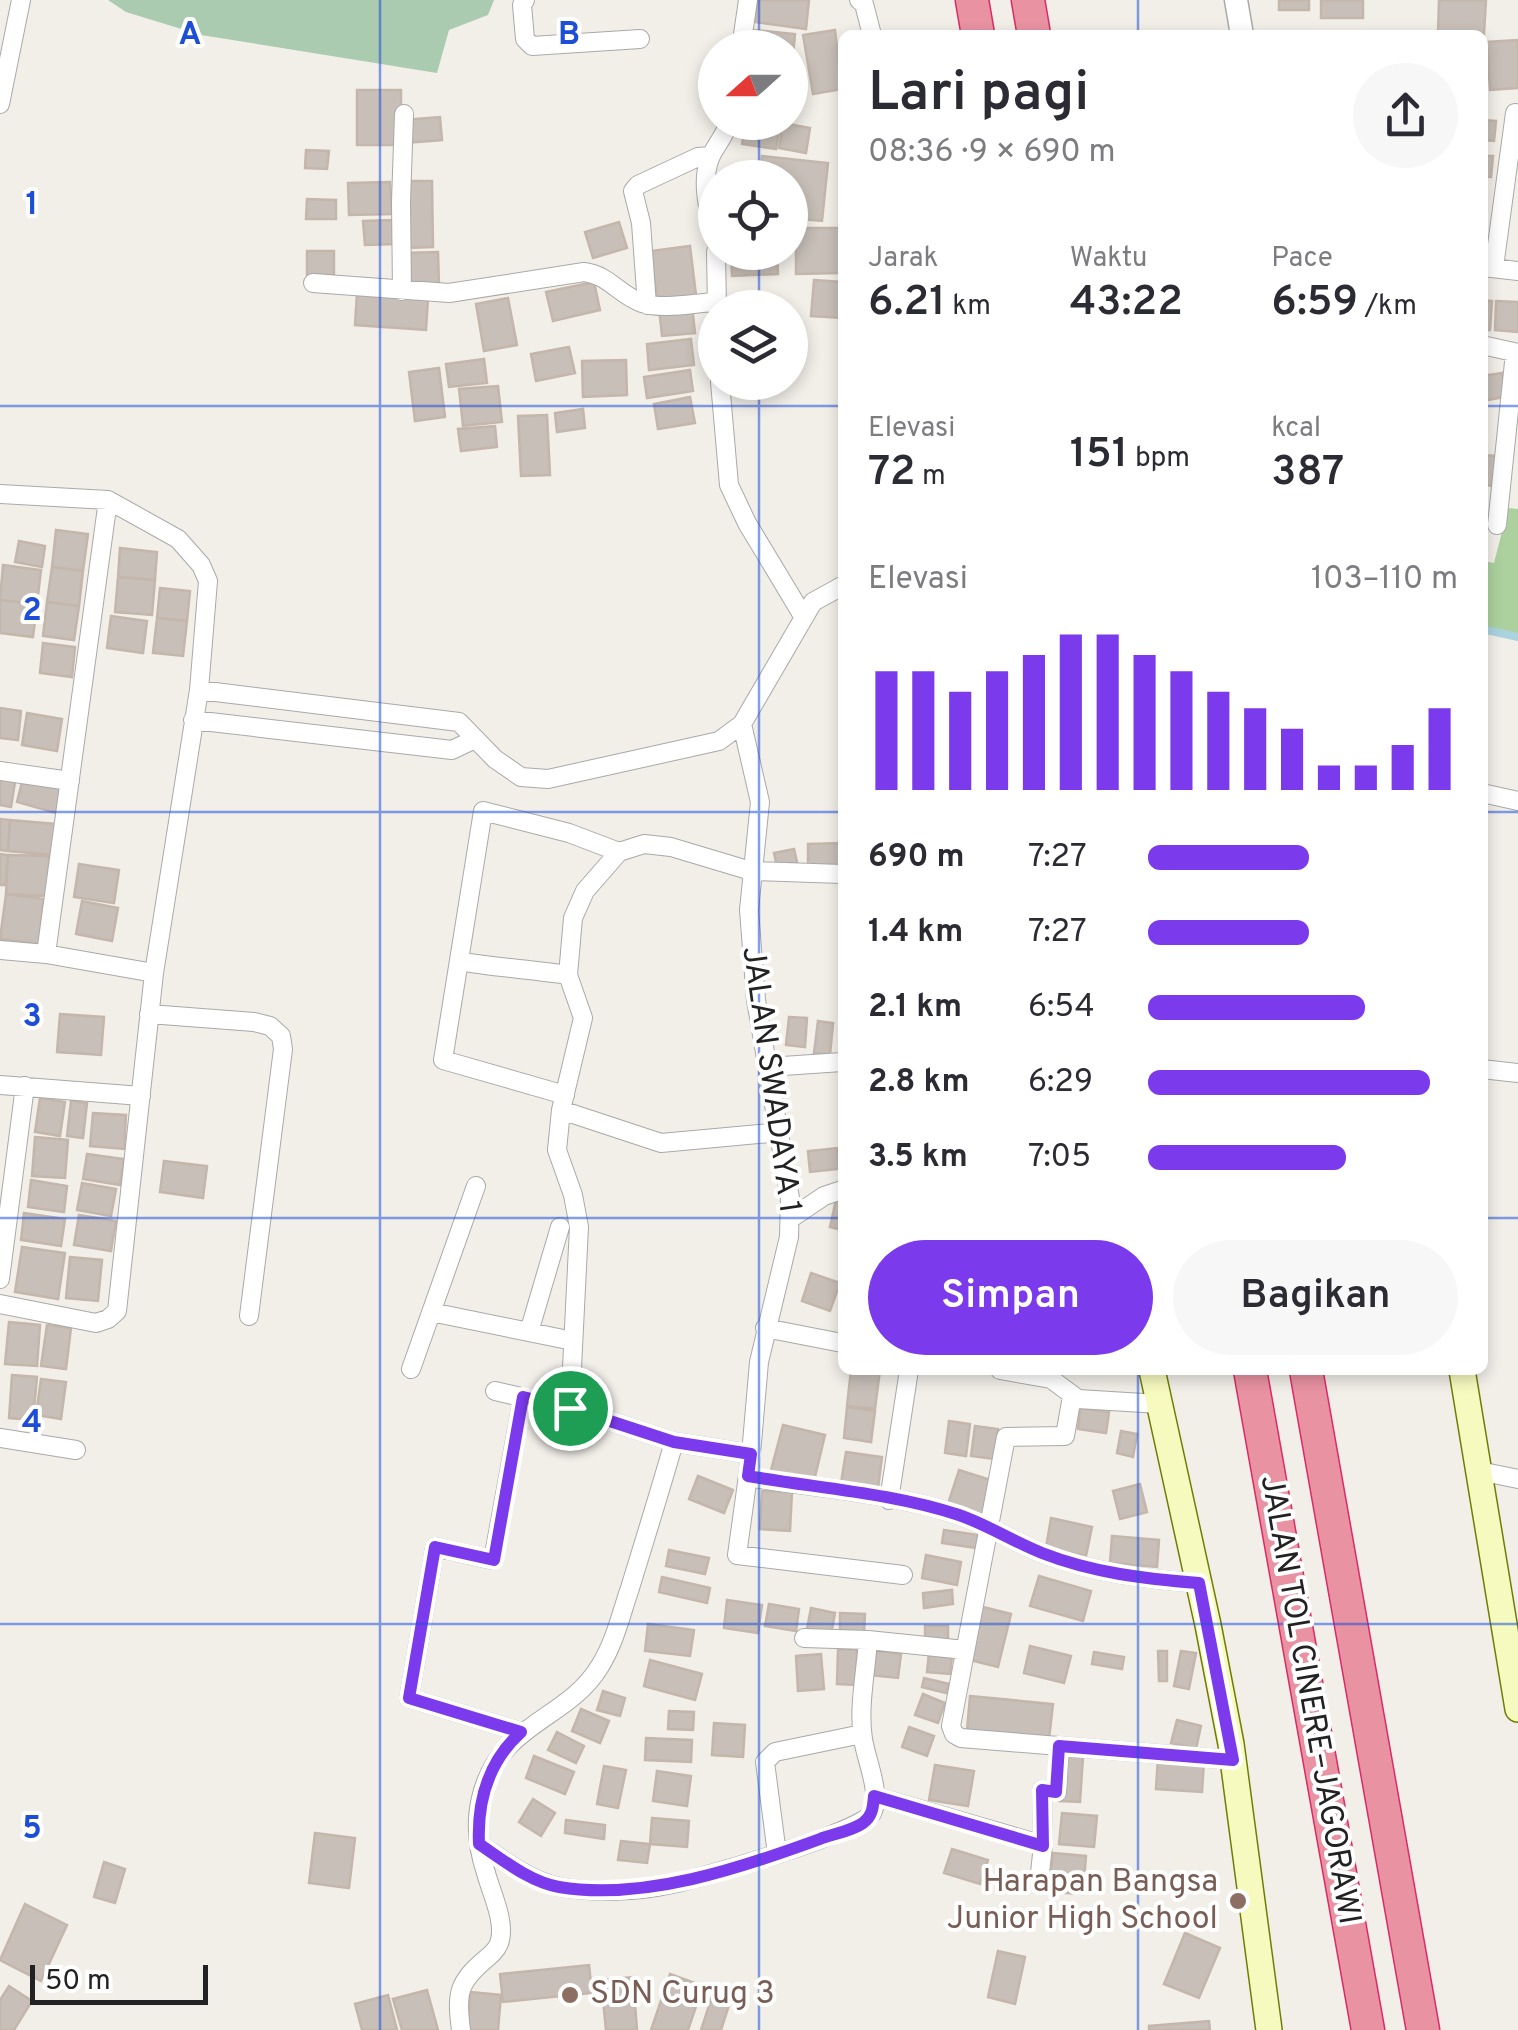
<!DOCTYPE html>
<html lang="id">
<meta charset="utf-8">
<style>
body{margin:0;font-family:Overpass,sans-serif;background:#f7f7f7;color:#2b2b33;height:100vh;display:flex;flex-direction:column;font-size:38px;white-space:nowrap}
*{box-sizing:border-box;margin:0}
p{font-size:32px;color:#7c7c81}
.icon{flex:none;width:55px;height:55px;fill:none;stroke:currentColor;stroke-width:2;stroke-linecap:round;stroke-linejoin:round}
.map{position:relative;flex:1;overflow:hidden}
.panel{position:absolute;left:838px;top:30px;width:650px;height:1345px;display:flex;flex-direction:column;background:#fff;border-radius:15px;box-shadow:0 5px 15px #0003}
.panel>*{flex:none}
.needle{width:65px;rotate:249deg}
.tools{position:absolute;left:698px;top:30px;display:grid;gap:20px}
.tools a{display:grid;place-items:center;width:110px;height:110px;border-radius:50%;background:#fff;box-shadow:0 5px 15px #0003;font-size:50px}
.scale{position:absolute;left:30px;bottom:25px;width:178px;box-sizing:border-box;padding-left:10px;border:5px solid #222;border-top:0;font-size:28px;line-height:35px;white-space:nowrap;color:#222;-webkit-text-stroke:8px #fff;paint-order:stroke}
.pin{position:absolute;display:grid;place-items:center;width:85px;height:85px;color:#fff;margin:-42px;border:5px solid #fff;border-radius:50%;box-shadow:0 2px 10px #0007}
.round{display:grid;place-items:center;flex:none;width:105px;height:105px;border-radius:52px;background:#f7f7f7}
.summary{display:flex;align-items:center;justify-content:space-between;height:170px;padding:0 30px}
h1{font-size:55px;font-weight:600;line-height:75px}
.stats{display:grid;grid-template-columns:repeat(3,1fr);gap:15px;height:170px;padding:10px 30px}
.stats div{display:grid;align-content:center}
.stats b{font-size:42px;font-weight:600}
.stats small{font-size:28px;font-weight:400}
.stats p{font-size:28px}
.chart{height:280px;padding:20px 30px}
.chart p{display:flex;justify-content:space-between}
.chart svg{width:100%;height:180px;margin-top:10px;stroke:#7c3aed;stroke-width:6}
.button{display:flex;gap:20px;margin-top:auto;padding:20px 30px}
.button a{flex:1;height:115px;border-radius:60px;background:#7c3aed;color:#fff;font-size:40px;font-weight:600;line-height:115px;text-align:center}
.button a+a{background:#f7f7f7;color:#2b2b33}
ul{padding:0 30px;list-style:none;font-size:32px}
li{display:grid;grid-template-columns:160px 120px 1fr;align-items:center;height:75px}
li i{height:25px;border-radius:12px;background:#7c3aed}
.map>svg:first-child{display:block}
.forest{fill:#add19e}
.cemetery{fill:#aacbaf}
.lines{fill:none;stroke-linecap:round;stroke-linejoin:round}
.stream{stroke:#aad3df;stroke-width:8}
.building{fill:#c7bfb8;stroke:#c4b6ab;stroke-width:2.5}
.minor-casing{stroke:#a9a9a9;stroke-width:20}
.tertiary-casing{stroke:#a9a9a9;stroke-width:25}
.secondary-casing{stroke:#707d05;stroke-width:28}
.motorway-casing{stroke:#dc2a67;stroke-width:35}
.minor{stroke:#fff;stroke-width:18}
.tertiary{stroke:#fff;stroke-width:22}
.secondary{stroke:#f7fabf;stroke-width:25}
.motorway{stroke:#e892a2;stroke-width:32}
.route-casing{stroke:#fff;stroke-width:20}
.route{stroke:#7c3aed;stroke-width:12}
.grid{fill:none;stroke:#1d4ed8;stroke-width:2.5;stroke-opacity:0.55}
.education-dot{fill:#8d6e63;stroke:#fff;stroke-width:4}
.labels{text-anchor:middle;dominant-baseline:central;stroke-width:8;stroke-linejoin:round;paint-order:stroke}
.street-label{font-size:32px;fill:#222;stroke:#fff}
.education-label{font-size:32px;fill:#785e54;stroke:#fff;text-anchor:end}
.grid-label{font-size:32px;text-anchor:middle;font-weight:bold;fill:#1d4ed8;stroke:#fff;stroke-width:8;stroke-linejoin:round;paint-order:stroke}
</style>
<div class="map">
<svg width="1518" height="2030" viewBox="0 0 1518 2030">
<rect width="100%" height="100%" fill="#f2efe9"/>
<path class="forest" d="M1508,508L1518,509V637L1483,629V561L1494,563Z"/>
<path class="cemetery" d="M108,0H494L488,15L449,30L437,73L201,35L126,12Z"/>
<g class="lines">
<path class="stream" d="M1482,629L1518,637"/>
</g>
<path class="building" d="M758,0H809L806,29L755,22Z
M1279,0H1309V10H1279Z
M1321,0H1363V18H1321Z
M1439,0H1486L1484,34L1438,32Z
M754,30L795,34L791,76L790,48H752Z
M835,30L842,89L813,94L803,35Z
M1518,40V88L1490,90L1487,42Z
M357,90H401V145H357Z
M440,117L442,140L406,143L404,120Z
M1482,120L1496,121L1494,141L1482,140Z
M745,122L780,125L776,149L742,144Z
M783,123L810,128L806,153L779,148Z
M306,150L329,151L327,169L305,168Z
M762,156L828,163L822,221L790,218V178H760Z
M1482,156H1493L1491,177L1482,176Z
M403,181H432L433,247L404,248Z
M390,182L392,214L349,215L348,183Z
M307,199L336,200V219H306Z
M393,220L395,244L365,245L363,221Z
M619,222L627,248L593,258L585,232Z
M796,228H842V273L796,274Z
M690,246L696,295L657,300L651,251Z
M307,251H334V275H307Z
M438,252L439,285H404L403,253Z
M731,252H777L778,274L732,276Z
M814,280L842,282V318L811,316Z
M594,282L600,310L553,321L546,292Z
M357,293L428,298L426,330L355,325Z
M508,298L517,345L484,351L476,304Z
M1482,300L1492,301L1490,330H1482Z
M1496,301L1518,302V332L1495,330Z
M692,305L695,333L662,336L659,308Z
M691,339L694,365L649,370L647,344Z
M569,347L575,373L536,381L531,354Z
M484,359L487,383L449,387L446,364Z
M626,360L627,395L583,397L582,361Z
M439,368L445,417L415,421L409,372Z
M690,370L693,391L647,398L644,377Z
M1502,373L1505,397L1482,401V376Z
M498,386L502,422L463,426L459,389Z
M690,397L695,423L658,429L654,404Z
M583,409L585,428L557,432L555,413Z
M547,415L550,475L521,476L518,416Z
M495,426L497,447L461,451L458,429Z
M1482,455L1497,456L1495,486L1482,485Z
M56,530L88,534L83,571L52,567Z
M19,541L45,546L42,567L15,562Z
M120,548L157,552L155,580L118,577Z
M3,565L41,570L37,604L0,600Z
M52,567L83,571L79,606L47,602Z
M118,577L155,580L152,615L115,612Z
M160,588L190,591L187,621L157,618Z
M0,600L37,604L33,637L0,633Z
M47,602L79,606L74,640L43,636Z
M111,616L147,621L143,653L107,648Z
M157,618L187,621L183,656L153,653Z
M43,643L75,647L72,677L40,673Z
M0,708L21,711L18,740L0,738Z
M27,713L62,719L57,751L22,745Z
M0,773L16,776L11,807L0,805Z
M23,778L62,789L56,813L17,802Z
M0,819L10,820L8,851L0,850Z
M10,820L55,824L53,855L8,851Z
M842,843V870L808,871V844Z
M794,849L797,862L777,867L774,853Z
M0,854L8,855L5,885H0Z
M8,855L49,856L48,896L6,894Z
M79,864L119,870L114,903L74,897Z
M6,894L44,899L39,944L0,939Z
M82,901L118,908L112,941L76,934Z
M60,1014L104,1017L101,1055L57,1052Z
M789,1017L807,1018L805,1047L786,1045Z
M818,1021L833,1023L830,1055L814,1053Z
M40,1098L65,1102L60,1136L35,1132Z
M71,1101L87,1103L83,1138L67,1136Z
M93,1113L126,1115L124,1149L90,1146Z
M35,1137L68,1140L65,1178L32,1176Z
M837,1148L839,1169L810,1172L808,1151Z
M87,1154L124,1159L120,1185L83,1179Z
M164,1161L207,1166L203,1198L160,1192Z
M31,1180L67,1186L64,1212L28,1207Z
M82,1183L116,1189L111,1216L77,1210Z
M836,1200L842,1201V1230L830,1227Z
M24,1213L65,1219L61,1246L21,1240Z
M79,1215L116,1221L111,1251L74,1245Z
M22,1247L65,1253L58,1299L15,1292Z
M70,1257L102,1260L98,1301L66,1298Z
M811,1273L840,1283L830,1311L802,1301Z
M9,1322L40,1325L37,1366L5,1364Z
M47,1325L71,1328L66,1369L41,1366Z
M851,1370H880L875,1409L847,1406Z
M12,1375L37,1377L33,1420L9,1418Z
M41,1379L66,1382L61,1419L36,1415Z
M847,1407L875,1411L871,1442L844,1438Z
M1080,1408L1109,1412L1106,1433L1078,1429Z
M949,1421L970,1424L966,1456L945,1453Z
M783,1425L825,1435L814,1481L771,1470Z
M975,1426L998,1429L995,1459L971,1456Z
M1121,1431L1137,1434L1133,1457L1117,1453Z
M846,1452L882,1457L878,1488L841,1483Z
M959,1470L994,1481L983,1515L948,1504Z
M698,1476L733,1490L724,1513L689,1499Z
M1140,1484L1147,1512L1120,1519L1113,1491Z
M762,1491L792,1492L790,1531L760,1529Z
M1051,1518L1092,1527L1086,1556L1046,1548Z
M944,1530L978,1535L976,1548L942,1543Z
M1112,1536L1159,1540L1157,1567L1110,1563Z
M669,1550L709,1558L705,1574L666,1566Z
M926,1555L961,1562L957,1585L922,1578Z
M1039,1576L1091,1591L1083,1621L1030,1606Z
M662,1577L710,1588L707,1603L659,1592Z
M952,1590L953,1604L924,1608L923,1593Z
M727,1600L762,1605L758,1633L724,1628Z
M769,1604L799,1609L796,1631L765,1626Z
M979,1606L1011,1614L998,1667L966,1659Z
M811,1608L835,1613L831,1635L807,1629Z
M840,1613L865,1614L864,1634L840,1633Z
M648,1624L694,1630L690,1656L645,1651Z
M925,1626H948V1641H925Z
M1030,1646L1071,1656L1064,1683L1024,1673Z
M838,1649L857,1650L856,1685L837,1684Z
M870,1650L901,1654L898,1678L868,1675Z
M1158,1651H1167V1681H1159Z
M1181,1651L1196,1653L1189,1689L1174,1686Z
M1094,1652L1124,1657L1122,1669L1092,1664Z
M929,1653L952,1656L950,1674L927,1672Z
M821,1654L824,1689L798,1691L796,1656Z
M650,1660L702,1674L695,1700L644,1686Z
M924,1678L949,1684L946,1693L922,1687Z
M603,1691L625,1698L620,1716L597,1710Z
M923,1694L945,1703L938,1723L915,1715Z
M970,1696L1053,1704L1049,1739L967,1731Z
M581,1709L609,1721L600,1743L572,1731Z
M669,1711L694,1712L693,1730L668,1729Z
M1177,1720L1201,1726L1196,1749L1171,1743Z
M714,1723L745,1725L743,1757L712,1755Z
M909,1727L934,1736L927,1756L902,1747Z
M557,1732L584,1746L576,1763L548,1750Z
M646,1738L692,1740L691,1762L645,1760Z
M534,1756L574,1772L565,1794L526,1778Z
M1062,1756L1083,1757L1080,1802L1060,1801Z
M1158,1757L1204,1760L1202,1792L1156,1789Z
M935,1765L974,1771L968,1806L929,1800Z
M604,1766L626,1770L618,1808L597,1804Z
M657,1771L691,1776L687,1806L653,1801Z
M533,1799L555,1813L541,1836L519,1822Z
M1062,1813L1097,1816L1094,1847L1059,1844Z
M652,1818L689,1821L687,1847L650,1844Z
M566,1820L605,1825L604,1839L565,1833Z
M315,1833L355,1838L349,1888L309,1883Z
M621,1841L650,1844L647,1863L618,1860Z
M952,1849L988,1860L980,1884L944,1873Z
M1053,1853L1086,1856L1083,1894L1049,1892Z
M104,1862L125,1869L115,1903L94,1897Z
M25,1904L67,1925L41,1981L0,1960Z
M1185,1933L1220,1948L1199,1998L1164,1984Z
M998,1951L1025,1957L1015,2004L988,1997Z
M589,1965L592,1993L503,2002L500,1974Z
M670,1974L703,1986L688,2030H651Z
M633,1977L637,2030H606L601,1980Z
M9,1986L32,2001L14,2030H0V2000Z
M427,1990L438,2030H402L393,1999Z
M470,1992L501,1995L498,2030H468Z
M713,1993L731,1999L721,2030H701Z
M388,1995L397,2030H362L355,2004Z
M1209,2021L1210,2030H1149V2026Z"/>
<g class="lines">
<g class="minor-casing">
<path id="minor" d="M525,0L522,5L525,39L532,46L640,39
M859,0L864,4L872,35
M741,48L748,0
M0,104L21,0
M715,239C710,214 700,184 710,158C715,146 725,136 729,122
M716,252L717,308
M1483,267L1518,271
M1494,267L1515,113
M313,283L449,293L584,272C609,275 619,295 642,303C663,310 694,303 716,302
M402,291L401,202L404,114
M647,305L641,223L633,191L638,185L698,157L711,156
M1482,345L1518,353
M720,382L729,485L747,523L803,616
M0,494L108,500L178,539L201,565L208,581L199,690L154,973L117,1311L108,1319L96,1323L0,1304
M1497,525L1515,353
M199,690L459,722L495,759L521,777L548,779L719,741L742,724L813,602L842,586
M193,720L452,750L475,739
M742,724L760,802L749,910L756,1000L790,1198L789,1237L759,1362L751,1454L737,1555L903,1575
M0,771L70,781
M1482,793L1518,801
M0,950L46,954L154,973
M46,954L108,500
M459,961C495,968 531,969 568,975
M149,1014L254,1022L270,1026L281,1036L283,1049L249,1316
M768,1067L842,1062
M1482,1069L1518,1073
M0,1085L141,1096
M565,1095L443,1060L483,811L569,833L619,852
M561,1110L661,1143L781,1132
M790,1219L824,1196L842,1190
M0,1279L25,1086
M431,1312L573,1341
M765,1328L842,1343
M529,1332L560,1227
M411,1369L476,1186
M1000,1370L1051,1379L1078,1399L1160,1404
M495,1391L570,1408L674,1442L751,1454
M1072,1396L1065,1436L1006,1437L951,1726L954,1734L961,1738L1233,1760
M570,1408L579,1227L573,1195L557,1150L561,1110L583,1018L568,975L573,918L585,891L619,852L644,844L671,847L751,871L842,874
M0,1438L76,1450
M1479,1471L1518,1479
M748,1477C817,1488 892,1493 959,1515C988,1525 1014,1542 1042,1553C1093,1573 1146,1579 1199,1583
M889,1500L909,1370
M804,1638L868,1640
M521,1732L409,1698L435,1547L493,1560L523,1397
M874,1796L1043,1845
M479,1844C503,1860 530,1881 559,1887C595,1893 637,1892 672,1884C701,1878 862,1832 872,1813C882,1794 866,1760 863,1739C858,1708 866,1671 868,1640L965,1650
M777,1854L765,1762L775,1752L862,1734
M1039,1882L1043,1845L1042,1790L1057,1792L1059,1746
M461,2030C456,1993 458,1982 487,1958C493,1953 499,1947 500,1940C505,1920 491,1892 486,1873C478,1849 475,1823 481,1798C499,1722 567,1721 600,1666C615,1642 621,1614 630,1588C645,1539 660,1491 674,1442"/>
</g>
<g class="tertiary-casing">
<path id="tertiary" d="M1236,0L1242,35"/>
</g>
<g class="secondary-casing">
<path id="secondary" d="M1152,1370L1208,1625L1231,1744L1269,2030
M1462,1370L1518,1709"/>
</g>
<g class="motorway-casing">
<path id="motorway" d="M972,0L978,35
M1028,0L1034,35
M1250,1370L1368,2030
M1306,1370L1423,2030"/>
</g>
<use href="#minor" class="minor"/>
<use href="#tertiary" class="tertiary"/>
<use href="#secondary" class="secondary"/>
<use href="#motorway" class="motorway"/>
</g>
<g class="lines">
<g class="route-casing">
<path id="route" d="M523,1397L570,1408L674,1442L751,1454L748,1476C817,1488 892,1493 959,1515C988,1525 1014,1542 1042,1553C1093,1573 1146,1579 1199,1583L1233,1760L1059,1746L1056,1792L1042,1790L1043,1846L874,1796C873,1806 873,1816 863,1823C852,1831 833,1834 820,1839C741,1868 644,1901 559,1887C530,1882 503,1860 479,1844C477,1801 488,1762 521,1732L409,1698L435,1547L494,1560Z"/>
</g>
<use href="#route" class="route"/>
</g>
<path class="grid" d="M380,0V2030M759,0V48M1138,0V35M759,122V178M759,252V308M759,382V2030M0,406H842M1482,406H1518M0,812H842M1482,812H1518M0,1218H842M1482,1218H1518M1138,1370V2030M0,1624H1518"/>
<g class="education-dot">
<circle cx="1238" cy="1901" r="10"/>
<circle cx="570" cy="1995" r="10"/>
</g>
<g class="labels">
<g class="street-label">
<text transform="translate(770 1080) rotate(82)">JALAN SWADAYA 1</text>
<text transform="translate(1309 1700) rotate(80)">JALAN TOL CINERE–JAGORAWI</text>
</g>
<g class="education-label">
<text x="1218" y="1883">Harapan Bangsa<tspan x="1218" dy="37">Junior High School</tspan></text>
<text x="590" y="1995" text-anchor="start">SDN Curug 3</text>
</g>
</g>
<g class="grid-label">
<text x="190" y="44">A</text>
<text x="569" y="44">B</text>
<text x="32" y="214">1</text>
<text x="32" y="620">2</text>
<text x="32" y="1026">3</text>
<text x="32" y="1432">4</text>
<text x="32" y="1838">5</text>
</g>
</svg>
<div class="tools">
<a><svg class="needle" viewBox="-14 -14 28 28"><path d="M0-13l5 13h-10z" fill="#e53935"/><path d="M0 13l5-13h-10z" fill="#7c7c81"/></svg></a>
<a><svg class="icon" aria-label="locate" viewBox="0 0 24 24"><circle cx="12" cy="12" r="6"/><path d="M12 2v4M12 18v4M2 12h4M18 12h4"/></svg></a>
<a><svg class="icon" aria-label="layers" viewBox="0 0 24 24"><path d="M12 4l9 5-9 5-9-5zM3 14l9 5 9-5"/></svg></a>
</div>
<div class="scale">50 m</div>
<div class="pin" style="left:570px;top:1408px;background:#1e9e55"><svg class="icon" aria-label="arrive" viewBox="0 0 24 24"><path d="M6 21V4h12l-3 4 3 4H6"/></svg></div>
<section class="panel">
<div class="summary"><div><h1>Lari pagi</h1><p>08:36 · 9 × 690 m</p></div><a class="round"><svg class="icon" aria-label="share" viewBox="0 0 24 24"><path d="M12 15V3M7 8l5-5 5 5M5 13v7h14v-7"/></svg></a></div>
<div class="stats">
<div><p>Jarak</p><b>6.21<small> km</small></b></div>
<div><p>Waktu</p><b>43:22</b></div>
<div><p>Pace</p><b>6:59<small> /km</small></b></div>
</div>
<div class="stats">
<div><p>Elevasi</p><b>72<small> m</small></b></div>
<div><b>151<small> bpm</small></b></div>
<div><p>kcal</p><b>387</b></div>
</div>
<div class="chart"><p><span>Elevasi</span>103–110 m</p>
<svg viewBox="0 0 160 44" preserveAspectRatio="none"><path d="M5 44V15M15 44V15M25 44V20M35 44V15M45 44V11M55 44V6M65 44V6M75 44V11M85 44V15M95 44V20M105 44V24M115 44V29M125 44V38M135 44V38M145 44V33M155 44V24"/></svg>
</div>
<ul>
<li><b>690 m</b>7:27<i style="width:52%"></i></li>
<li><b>1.4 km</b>7:27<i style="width:52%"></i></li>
<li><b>2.1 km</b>6:54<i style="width:70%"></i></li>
<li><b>2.8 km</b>6:29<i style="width:91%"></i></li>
<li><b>3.5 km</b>7:05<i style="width:64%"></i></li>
</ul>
<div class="button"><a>Simpan</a><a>Bagikan</a></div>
</section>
</div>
